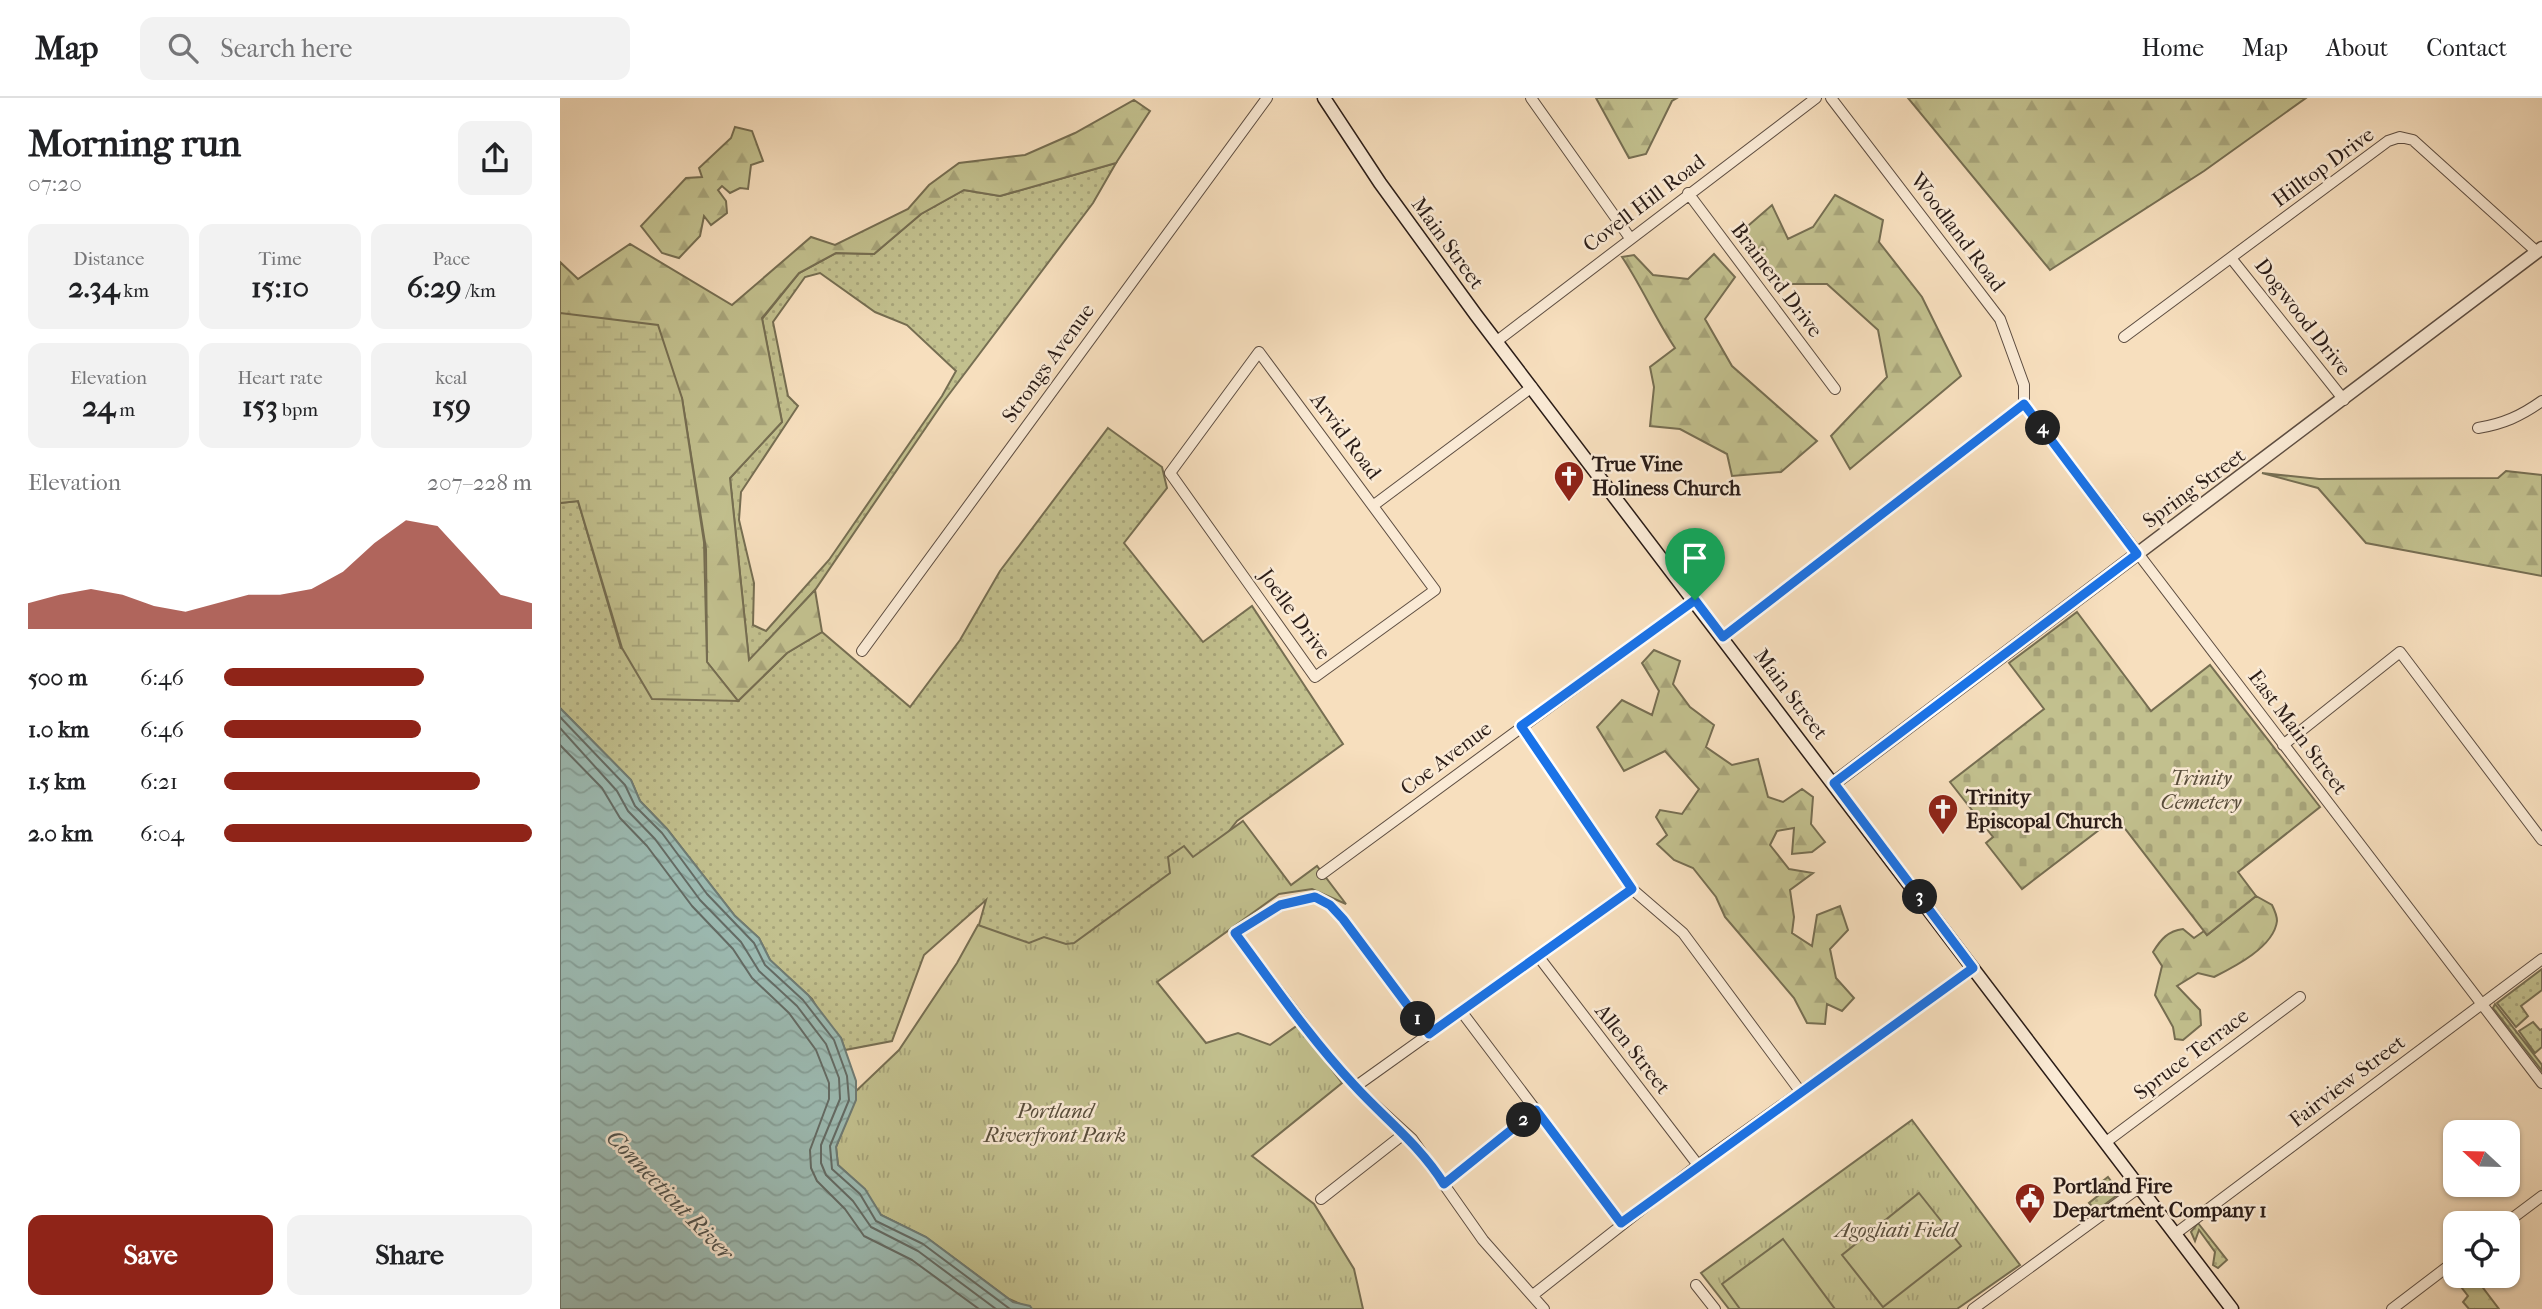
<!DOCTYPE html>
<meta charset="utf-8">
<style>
body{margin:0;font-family:"IM FELL French Canon",serif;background:#f2f2f2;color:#202124;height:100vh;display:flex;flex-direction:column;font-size:26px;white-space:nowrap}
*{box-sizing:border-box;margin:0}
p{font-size:23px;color:#757577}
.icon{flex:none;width:38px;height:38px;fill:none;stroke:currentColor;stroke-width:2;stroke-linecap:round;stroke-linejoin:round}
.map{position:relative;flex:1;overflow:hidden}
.drawer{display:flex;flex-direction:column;background:#fff;width:560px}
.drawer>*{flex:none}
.needle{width:46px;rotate:292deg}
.fabs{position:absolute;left:1883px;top:1022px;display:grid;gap:14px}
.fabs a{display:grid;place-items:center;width:77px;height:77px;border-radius:14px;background:#fff;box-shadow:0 2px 5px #0004;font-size:35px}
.pin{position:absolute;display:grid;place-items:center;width:60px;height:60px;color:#fff;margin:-72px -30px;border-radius:50% 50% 50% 0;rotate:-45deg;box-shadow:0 0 7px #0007}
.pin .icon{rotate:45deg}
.km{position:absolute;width:35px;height:35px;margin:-18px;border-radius:50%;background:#222;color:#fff;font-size:19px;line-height:35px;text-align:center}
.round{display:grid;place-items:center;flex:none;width:74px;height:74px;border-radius:14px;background:#f2f2f2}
.summary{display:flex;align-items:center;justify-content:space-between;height:119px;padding:0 28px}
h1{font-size:38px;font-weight:700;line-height:52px}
.stats{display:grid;grid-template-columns:repeat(3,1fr);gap:10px;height:119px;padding:7px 28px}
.stats div{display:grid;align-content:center;border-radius:14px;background:#f2f2f2;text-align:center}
.stats b{font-size:30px;font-weight:700}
.stats small{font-size:19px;font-weight:400}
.stats p{font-size:19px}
.chart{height:196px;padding:14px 28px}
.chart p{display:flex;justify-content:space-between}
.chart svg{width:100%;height:126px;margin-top:7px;fill:#8f2418;opacity:.7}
.cta{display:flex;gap:14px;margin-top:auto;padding:14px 28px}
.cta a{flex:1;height:80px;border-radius:14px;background:#8f2418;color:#fff;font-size:28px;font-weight:700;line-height:80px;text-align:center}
.cta a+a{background:#f2f2f2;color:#202124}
ul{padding:0 28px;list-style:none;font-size:23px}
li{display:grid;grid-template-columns:112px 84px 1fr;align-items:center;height:52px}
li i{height:18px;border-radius:9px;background:#8f2418}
header{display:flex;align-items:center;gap:42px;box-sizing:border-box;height:98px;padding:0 35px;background:#fff;border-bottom:2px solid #e0e0e0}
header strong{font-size:33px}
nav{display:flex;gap:38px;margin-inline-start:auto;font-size:24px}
.search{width:490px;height:63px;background:#f2f2f2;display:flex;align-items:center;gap:18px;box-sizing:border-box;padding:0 24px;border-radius:14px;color:#757577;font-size:26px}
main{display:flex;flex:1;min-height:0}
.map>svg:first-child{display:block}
.grass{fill:url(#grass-dots);stroke:#766e52;stroke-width:2;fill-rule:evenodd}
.forest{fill:url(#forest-firs);stroke:#766e52;stroke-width:2}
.wetland{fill:url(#wetland-marsh);stroke:#766e52;stroke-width:2}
.cemetery{fill:url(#cemetery-stones);stroke:#766e52;stroke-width:2}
.park{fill:url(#park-tufts);stroke:#766e52;stroke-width:2}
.pitch{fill:#c2c08e;stroke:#766e52;stroke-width:2}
.water{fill:url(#water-waves);stroke:#6f7c75;stroke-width:2}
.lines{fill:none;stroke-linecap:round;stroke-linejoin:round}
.shore{stroke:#646c66;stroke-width:2}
.minor-casing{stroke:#5d4d41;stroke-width:12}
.tertiary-casing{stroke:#5d4d41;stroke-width:15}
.secondary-casing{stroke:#2a1c17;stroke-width:15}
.minor{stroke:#faead5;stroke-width:10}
.tertiary{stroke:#faead5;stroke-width:12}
.secondary{stroke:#faead5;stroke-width:12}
.route-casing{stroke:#fff;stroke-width:14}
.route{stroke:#1a73e8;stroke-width:9}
.labels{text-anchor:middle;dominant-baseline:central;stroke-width:5;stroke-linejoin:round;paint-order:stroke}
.street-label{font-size:21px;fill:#2a1c17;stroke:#faead5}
.poi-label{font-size:21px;font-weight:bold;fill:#2a1c17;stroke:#faead5;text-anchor:start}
.park-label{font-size:21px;font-style:italic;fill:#584d3b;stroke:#faead5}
.water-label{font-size:23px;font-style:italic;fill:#52544e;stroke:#faead5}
</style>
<header>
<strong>Map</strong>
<div class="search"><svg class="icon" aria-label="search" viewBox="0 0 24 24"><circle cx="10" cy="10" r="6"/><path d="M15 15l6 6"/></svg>Search here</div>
<nav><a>Home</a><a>Map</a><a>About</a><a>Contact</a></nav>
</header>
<main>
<section class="drawer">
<div class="summary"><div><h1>Morning run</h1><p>07:20</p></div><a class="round"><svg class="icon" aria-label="share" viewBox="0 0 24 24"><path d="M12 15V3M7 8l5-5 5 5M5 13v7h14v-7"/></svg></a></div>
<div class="stats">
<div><p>Distance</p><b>2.34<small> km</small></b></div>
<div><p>Time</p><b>15:10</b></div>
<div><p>Pace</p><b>6:29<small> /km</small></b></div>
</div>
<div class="stats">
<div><p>Elevation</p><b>24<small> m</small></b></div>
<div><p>Heart rate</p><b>153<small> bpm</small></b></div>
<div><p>kcal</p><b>159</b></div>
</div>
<div class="chart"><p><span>Elevation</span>207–228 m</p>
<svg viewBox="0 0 160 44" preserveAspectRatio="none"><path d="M0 44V35L10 32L20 30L30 32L40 36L50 38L60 35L70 32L80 32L90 30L100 24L110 14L120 6L130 8L140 20L150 32L160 35V44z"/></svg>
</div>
<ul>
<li><b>500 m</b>6:46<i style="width:65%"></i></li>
<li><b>1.0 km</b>6:46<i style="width:64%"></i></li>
<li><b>1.5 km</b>6:21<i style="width:83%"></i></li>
<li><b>2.0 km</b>6:04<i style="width:100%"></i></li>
</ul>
<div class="cta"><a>Save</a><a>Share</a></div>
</section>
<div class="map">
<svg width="1982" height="1211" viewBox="0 0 1982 1211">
<defs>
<pattern id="grass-dots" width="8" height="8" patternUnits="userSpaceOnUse" patternTransform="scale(1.75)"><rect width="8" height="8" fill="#c2c08e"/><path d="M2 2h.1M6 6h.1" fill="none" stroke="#a7a47a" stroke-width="1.8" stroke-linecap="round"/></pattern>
<pattern id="forest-firs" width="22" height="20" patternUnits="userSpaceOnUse" patternTransform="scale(1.75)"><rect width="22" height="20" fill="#c2c08e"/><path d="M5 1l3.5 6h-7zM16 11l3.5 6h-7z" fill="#a7a47a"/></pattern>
<pattern id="wetland-marsh" width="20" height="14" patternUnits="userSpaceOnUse" patternTransform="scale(1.75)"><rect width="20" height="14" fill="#c2c08e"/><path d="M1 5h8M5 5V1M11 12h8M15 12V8" fill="none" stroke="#a7a47a"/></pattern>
<pattern id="cemetery-stones" width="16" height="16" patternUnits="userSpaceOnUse" patternTransform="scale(1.75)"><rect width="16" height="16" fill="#c2c08e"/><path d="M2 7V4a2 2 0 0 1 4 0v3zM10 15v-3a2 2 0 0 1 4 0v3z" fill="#a7a47a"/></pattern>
<pattern id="park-tufts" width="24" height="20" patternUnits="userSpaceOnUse" patternTransform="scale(1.75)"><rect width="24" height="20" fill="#c2c08e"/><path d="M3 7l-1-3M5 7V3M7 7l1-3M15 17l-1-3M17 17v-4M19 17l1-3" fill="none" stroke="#a7a47a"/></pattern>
<pattern id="water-waves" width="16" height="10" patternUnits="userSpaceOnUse" patternTransform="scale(1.75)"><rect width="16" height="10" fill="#9dbcb4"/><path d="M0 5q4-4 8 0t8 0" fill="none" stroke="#87a19a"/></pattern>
</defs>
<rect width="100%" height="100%" fill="#f7dfbe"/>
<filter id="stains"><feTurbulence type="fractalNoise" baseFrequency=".00286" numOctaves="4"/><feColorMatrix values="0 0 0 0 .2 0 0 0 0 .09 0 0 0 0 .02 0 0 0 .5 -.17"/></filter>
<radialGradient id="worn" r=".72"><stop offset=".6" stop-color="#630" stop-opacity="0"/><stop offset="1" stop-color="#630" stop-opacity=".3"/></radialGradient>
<path class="grass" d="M556,65L533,105L384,303L255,492L189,563L170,380L222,324L202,221L239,175L276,155L314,156L361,116L404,92L440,98ZM260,175L315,214L347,227L396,273L382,298L269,462L206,533L193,527L194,485L179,422L181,394L238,308L228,298L213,224L245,179Z
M548,330L602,369L607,390L564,445L643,544L692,508L783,646L677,723L523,922L409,862L426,802L364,857L332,943L285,952L281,940L261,917L252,901L210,862L199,840L175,818L107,731L80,703L71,682L0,610V405L18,403L61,550L178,603L227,555L262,534L350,609L400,542L440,473Z
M1982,871V892L1961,908L1968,918L1956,929L1937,905Z
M1935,906L1982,967V973L1933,910Z
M1973,924L1980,932L1982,931V949L1975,955L1959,933Z
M1548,1079L1560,1095L1536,1113L1529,1105L1544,1093L1539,1086Z
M1638,1125L1667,1162L1658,1170L1653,1167L1655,1154L1639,1132L1635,1143L1631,1134Z"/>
<path class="forest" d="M1036,0H1117L1112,3L1086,56L1069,60Z
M1348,0H1746L1644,73L1490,172Z
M574,2L590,13L556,65L440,98L404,92L361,116L314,156L276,155L239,175L202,220L222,324L170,380L189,562L255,492L262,534L227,555L178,603L147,564L146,451L122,300L0,215V164L18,181L70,146L172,207L251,139L275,147L348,111L369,87L399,65L465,57L515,35Z
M175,29L192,33L203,63L191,67L188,91L180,90L170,95L162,88L158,92L166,103L167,115L151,127L144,118L140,138L119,160L102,155L81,128L126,80L142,79L139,70L171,40Z
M1275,97L1323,122L1319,144L1362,199L1401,278L1290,371L1271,338L1327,279L1318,232L1267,186H1222L1181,134L1212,107L1228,141L1253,129Z
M1154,156L1175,179L1145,221L1172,268L1257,343L1221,374L1172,378L1167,356L1120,331L1090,328L1094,289L1090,269L1115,250C1095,220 1082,189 1062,159L1074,157L1093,177L1128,181Z
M1946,373L1982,377V478L1806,445L1758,390L1702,375L1759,381L1938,380Z
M1094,552L1120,563L1113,586L1130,609L1154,627L1146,649L1172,667L1198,661L1208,699L1223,704L1242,691L1253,699L1251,726L1265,744L1252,754L1232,756L1234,730L1217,733L1210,747L1229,771L1253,775L1230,792L1234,819L1232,835L1252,848L1257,817L1280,808L1288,832L1270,851L1276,880L1294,900L1282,913L1267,906L1265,926L1247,925L1234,900L1165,819L1156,799L1133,770L1114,762L1097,746L1107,737L1096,719L1100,712L1122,716L1139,691L1105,653L1064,673L1037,629L1062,602L1092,617L1099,593L1082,565Z
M1696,798L1712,807C1714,811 1717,818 1717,823C1714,849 1674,869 1654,879L1638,875L1617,888L1640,912L1641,927L1623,942L1615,941L1613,929L1595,897L1602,868L1593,854C1601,841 1608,833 1623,831L1634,840L1644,833L1647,837Z
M1895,1174V1178H1914L1939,1211H1909L1903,1204L1908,1198L1892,1177Z"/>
<path class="wetland" d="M0,215L98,227L122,300L144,444L147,564L178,603L92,601L62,550L18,403L0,405Z"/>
<path class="cemetery" d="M1517,514L1591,613L1650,567L1760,709L1678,774L1696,798L1647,837L1556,719L1462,791L1426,745L1433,739L1390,684L1484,611L1449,565Z"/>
<path class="park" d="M683,723L731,787L757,768L786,806L752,791L719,796L597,884L646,945L678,935L710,947L738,927L782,985L692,1058L754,1106L794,1171L803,1211H472L449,1201L366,1139L321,1117L303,1090L278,1067L276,1049L296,999L295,994L339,952L397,865L418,827L469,845L484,839L506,846L514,845L610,775L608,759L624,748L633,759Z
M1352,1022L1460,1167L1397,1211H1169L1141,1175Z"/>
<path class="pitch" d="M1359,1095L1401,1148L1323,1209L1282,1157Z
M1223,1141L1275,1211H1180L1162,1186Z"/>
<path class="water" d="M0,610L71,682L80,703L107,731L175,818L199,840L210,862L248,897L281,940L296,983V1002L276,1049L278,1067L305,1091L321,1117L366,1139L453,1204L470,1208L472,1211H0Z"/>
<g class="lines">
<path class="shore" d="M0,619L65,687L75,708L102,735L147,796L194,845L205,867L243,902L274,942L287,978L289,1002L270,1048L272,1071L300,1096L316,1123L363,1146L450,1211
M0,630L57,693L68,713L95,741L140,802L181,844L199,873L237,908L266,946L279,980L280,1001L261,1047V1065L266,1077L293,1103L311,1129L358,1153L436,1211
M0,647L42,690L60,720L87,748L132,808L173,851L192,880L229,915L256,952L269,985V1001L250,1052L251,1070L257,1083L285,1111L304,1138L352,1162L419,1211"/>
<g class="minor-casing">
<path id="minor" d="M971,0L1070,140
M1271,0L1440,221L1464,287V306
M1128,95L1275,291
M1671,160L1784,302
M1564,239L1828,43L1840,39L1853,42L1977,154
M937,243L1256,0
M699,254L875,492L755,579L610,375Z
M1464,306L1982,985
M1918,330C1943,326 1961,318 1982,303
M814,407L972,289
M1163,539L1464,306
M302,553L707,0
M961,628L1072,791L1123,835L1240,993
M1723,647L1840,554L1982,742
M762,776L1135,502
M978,858L1138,1067
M901,913L1061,1125
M869,936L783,821L770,807L755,799L721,807L675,835L761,949L795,989L852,1041L923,1142L984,1211
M795,989L1072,791
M1546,1044L1740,899
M884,1086L976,1012
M761,1101L845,1035
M1946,1125L1982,1098
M1615,1136L1982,861
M1136,1187L1155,1211
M973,1197L1138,1067L1414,870
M1413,1211L1580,1089
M1832,1211L1895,1163"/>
</g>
<g class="tertiary-casing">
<path id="tertiary" d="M1274,685L1982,150"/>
</g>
<g class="secondary-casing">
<path id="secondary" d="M764,0L820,85L916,217L1672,1211"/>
</g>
<use href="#minor" class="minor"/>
<use href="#tertiary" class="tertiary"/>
<use href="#secondary" class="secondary"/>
</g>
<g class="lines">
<g class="route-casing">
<path id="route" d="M1464,306L1577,456L1274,685L1413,870L1061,1125L976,1012L884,1086C859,1046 825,1021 794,987C750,940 713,886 675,835L720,807L755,799L770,807L783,821L869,936L1072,791L961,628L1135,502L1163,539Z"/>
</g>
<use href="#route" class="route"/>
</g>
<defs>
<g id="church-pin" transform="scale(1.575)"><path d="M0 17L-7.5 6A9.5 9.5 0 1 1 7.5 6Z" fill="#8f2418" stroke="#faead5"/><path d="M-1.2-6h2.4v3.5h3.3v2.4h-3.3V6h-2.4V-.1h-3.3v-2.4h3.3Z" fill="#fff"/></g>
<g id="civic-pin" transform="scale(1.575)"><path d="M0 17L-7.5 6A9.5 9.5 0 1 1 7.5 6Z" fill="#8f2418" stroke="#faead5"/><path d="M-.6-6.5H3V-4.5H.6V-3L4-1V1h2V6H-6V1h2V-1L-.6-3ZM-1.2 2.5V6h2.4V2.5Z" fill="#fff"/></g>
</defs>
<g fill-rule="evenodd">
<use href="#church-pin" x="1009" y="378"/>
<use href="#church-pin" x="1383" y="711"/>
<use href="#civic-pin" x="1470" y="1100"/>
</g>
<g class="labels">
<g class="street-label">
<text transform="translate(1763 69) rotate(-36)">Hilltop Drive</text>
<text transform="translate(1084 105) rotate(-37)">Covell Hill Road</text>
<text transform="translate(1398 134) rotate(53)">Woodland Road</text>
<text transform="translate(888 145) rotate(54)">Main Street</text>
<text transform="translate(1217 182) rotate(53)">Brainerd Drive</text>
<text transform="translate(1743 219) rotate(52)">Dogwood Drive</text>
<text transform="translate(488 265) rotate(-54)">Strongs Avenue</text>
<text transform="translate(786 338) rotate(53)">Arvid Road</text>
<text transform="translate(1634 390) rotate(-36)">Spring Street</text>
<text transform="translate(735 516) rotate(54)">Joelle Drive</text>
<text transform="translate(1231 596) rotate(53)">Main Street</text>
<text transform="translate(1738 634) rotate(53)">East Main Street</text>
<text transform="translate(886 660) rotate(-37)">Coe Avenue</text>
<text transform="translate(1073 951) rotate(52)">Allen Street</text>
<text transform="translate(1631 956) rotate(-37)">Spruce Terrace</text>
<text transform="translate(1787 983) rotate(-37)">Fairview Street</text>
</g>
<g class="poi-label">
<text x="1032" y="366">True Vine<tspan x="1032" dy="24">Holiness Church</tspan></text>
<text x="1406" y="699">Trinity<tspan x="1406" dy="24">Episcopal Church</tspan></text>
<text x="1493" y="1088">Portland Fire<tspan x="1493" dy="24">Department Company 1</tspan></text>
</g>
<g class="park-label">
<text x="1641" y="680">Trinity<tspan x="1641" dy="24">Cemetery</tspan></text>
<text x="495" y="1013">Portland<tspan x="495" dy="24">Riverfront Park</tspan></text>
<text x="1336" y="1132">Agogliati Field</text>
</g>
<g class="water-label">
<text transform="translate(110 1097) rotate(46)">Connecticut River</text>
</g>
</g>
<rect width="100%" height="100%" filter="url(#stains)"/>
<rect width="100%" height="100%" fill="url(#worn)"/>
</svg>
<div class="fabs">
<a><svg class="needle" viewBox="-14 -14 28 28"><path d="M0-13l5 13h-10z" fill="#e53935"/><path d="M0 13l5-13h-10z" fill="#757577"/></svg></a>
<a><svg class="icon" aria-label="locate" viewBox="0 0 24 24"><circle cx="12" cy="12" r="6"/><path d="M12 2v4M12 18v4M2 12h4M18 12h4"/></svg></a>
</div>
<div class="pin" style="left:1135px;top:502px;background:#1e9e55"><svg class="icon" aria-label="arrive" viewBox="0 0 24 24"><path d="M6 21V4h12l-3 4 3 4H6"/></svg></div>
<b class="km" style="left:858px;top:921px">1</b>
<b class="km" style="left:964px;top:1022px">2</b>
<b class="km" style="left:1360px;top:799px">3</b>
<b class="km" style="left:1483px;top:330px">4</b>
</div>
</main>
